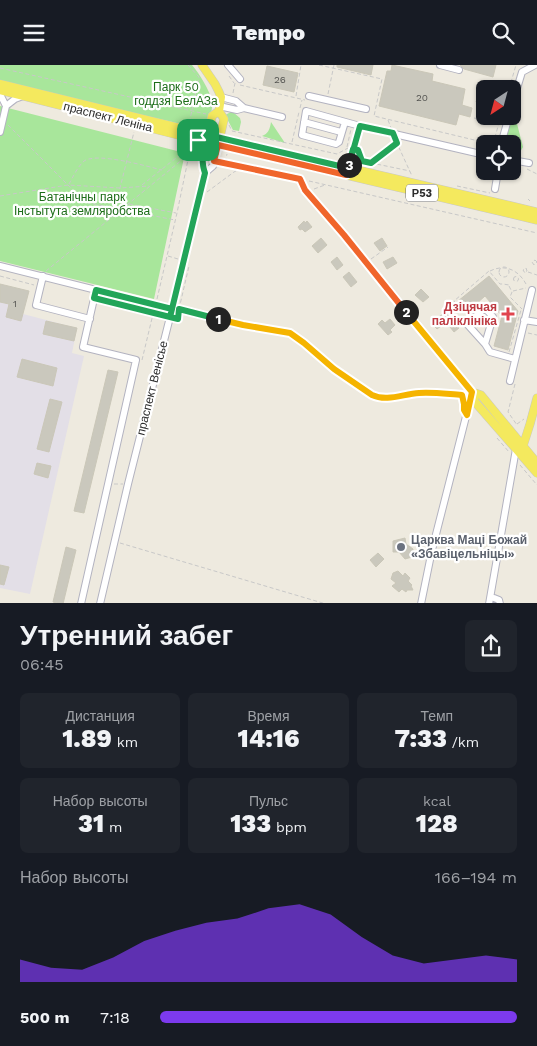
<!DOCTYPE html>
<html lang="ru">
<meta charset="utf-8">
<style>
body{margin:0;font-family:"Work Sans",sans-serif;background:#20242c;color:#f1f3f6;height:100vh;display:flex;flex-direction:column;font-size:19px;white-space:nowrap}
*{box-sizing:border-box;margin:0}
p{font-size:16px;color:#9ea1a6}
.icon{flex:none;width:28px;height:28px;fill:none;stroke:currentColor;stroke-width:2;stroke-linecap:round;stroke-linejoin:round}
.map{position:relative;height:538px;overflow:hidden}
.panel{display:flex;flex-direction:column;background:#171b24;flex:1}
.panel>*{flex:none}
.needle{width:32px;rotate:216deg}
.tools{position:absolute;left:476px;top:15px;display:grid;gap:10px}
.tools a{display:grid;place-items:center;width:45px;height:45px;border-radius:8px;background:#171b24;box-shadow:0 1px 4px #0004;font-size:25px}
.pin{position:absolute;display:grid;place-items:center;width:42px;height:42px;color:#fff;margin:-21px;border-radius:10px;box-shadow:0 2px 8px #0006}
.km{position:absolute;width:25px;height:25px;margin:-12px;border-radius:50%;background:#222;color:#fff;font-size:14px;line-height:25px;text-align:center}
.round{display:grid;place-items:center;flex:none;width:52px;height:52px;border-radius:8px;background:#20242c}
.headline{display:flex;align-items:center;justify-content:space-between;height:85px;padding:0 20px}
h1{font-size:28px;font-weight:800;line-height:38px}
.figures{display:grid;grid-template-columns:repeat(3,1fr);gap:8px;height:85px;padding:5px 20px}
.figures div{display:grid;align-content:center;border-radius:8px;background:#20242c;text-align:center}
.figures b{font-size:25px;font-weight:800}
.figures small{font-size:14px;font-weight:400}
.figures p{font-size:14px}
.chart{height:140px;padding:10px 20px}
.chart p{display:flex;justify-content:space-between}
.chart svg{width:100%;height:90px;margin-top:5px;fill:#7c3aed;opacity:.7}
ul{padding:0 20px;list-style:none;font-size:16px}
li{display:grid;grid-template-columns:80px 60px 1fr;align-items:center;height:38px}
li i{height:12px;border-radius:6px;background:#7c3aed}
header{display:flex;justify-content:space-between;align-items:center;height:65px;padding:0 20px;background:#171b24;font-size:22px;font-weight:800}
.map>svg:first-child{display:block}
.industrial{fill:#e3dfe7}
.green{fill:#a8e69b}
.building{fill:#cac8bd;stroke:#cac7b8}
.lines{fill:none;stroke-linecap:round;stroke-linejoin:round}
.minor-casing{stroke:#b3b3c0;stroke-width:8}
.major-casing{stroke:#c8c8c8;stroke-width:9}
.path{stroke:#c8c8c8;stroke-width:1;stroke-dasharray:4 2.5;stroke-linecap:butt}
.minor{stroke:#fff;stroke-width:6}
.major{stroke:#f4e95e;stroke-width:8}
.split-1-casing{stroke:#fff;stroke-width:10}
.split-2-casing{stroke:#fff;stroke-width:10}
.split-3-casing{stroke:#fff;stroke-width:10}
.split-4-casing{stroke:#fff;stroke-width:10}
.split-1{stroke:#22a559;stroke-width:6}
.split-2{stroke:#f5b400;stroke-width:6}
.split-3{stroke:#f0652b;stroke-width:6}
.split-4{stroke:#22a559;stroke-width:6}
.health-dot{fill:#e0444e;stroke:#fff;stroke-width:2}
.worship-dot{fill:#6b7280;stroke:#fff;stroke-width:2}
.labels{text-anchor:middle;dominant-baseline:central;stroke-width:4.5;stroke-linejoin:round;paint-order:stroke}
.number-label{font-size:10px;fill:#545451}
.shield{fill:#fff;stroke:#6c6c6c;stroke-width:1}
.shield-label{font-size:11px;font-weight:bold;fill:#2d2d2d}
.park-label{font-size:12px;fill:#1d6d19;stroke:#fff}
.street-label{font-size:12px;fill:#2d2d2d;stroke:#fff}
.health-label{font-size:12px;font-weight:bold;fill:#be3a42;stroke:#fff;text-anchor:end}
.worship-label{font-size:12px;font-weight:bold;fill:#5b616d;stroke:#fff;text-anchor:start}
</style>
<header><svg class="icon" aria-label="menu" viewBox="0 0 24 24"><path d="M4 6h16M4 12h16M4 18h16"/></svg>Tempo<svg class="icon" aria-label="search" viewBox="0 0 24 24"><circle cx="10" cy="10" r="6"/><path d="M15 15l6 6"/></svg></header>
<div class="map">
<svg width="537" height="539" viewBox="0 0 537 539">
<rect width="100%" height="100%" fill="#eeeadf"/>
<path class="industrial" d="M0,219L29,226L23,249L77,263L72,288L84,291L30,529L0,523Z"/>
<path class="green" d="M0,0H192C199,8 210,26 212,36C213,43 210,57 205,63H198L0,17Z
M0,41L185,88L154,234L0,196Z
M231,47L234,48L240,53L241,57L239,66L233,65L225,50Z
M513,47H514L523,82L519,89L513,91L512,79H504L511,51H512Z
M271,57L285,78L262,71C268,69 270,64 271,57Z"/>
<path class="building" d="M337,0H373L371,10L337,2Z
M392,0L433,9L432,16L465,24L462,40L472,43L470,52L459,49L456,60L379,41L387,6H391Z
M460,0H496L493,12L464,4Z
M267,1L298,8L294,27L263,20Z
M481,22L485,23V40L476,37Z
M304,156L305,158L307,156L312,162L305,167L302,164L300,165L298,162Z
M321,173L327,180L318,188L312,181Z
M382,173L387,181L380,186L374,178Z
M337,192L343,200L337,205L331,197Z
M393,192L397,198L387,204L383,197Z
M349,207L357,217L351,222L343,212Z
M489,211L518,246L508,285L494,281L502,251L485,231L467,247L458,236Z
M0,219L29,226L21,256L6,252L9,239L0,237Z
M421,224L429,232L423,237L415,230Z
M445,247L459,263L454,267L446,257L437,264L432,258Z
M390,254L395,260L390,265L392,267L388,270L378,259L382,255L385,258Z
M46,256L77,263L74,276L43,269Z
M22,294L57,303L53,321L17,312Z
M108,305L118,307L84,448L74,446Z
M50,334L62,337L49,387L37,384Z
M37,398L51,401L48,413L34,409Z
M405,473L406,479L413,484L412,492L405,494L399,487H393V476Z
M66,482L76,485L63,539H61L53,537Z
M378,488L384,494L376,502L370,495Z
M0,500L9,502L4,520L0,519Z
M398,506L403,511L405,508L410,513L408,516L412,520L411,521L413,525H407L406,527L402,524L399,527L392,521L396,518L391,514L393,508Z"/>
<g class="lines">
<g class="minor-casing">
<path id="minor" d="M228,0L240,14
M440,0L459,5
M0,29L6,41L0,67
M309,31L366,44
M221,32L236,36L244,43
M512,40L522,7L535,0
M6,41L15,34L23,31
M219,41L237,45L244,43L282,52
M304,57L341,67
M345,57L339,77L336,79L302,70L306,46L360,61L485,90
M501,79L509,51
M512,95L529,98
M346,107L360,61
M205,108L213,101L218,80
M495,124L498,106
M0,201L172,244
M43,211L36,240L90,254
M524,255L537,257
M485,279L467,259L485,243L493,252L485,279L490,287L515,294
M510,316L532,225
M494,533L499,535L500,539
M81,539L136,295L83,282L96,225
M100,539L128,419L170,252L205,108L202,98L205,83
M421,539L432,485L472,328
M489,539L516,384"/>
</g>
<g class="major-casing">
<path id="major" d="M202,0L215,19L219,27L221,32L219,46L224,54L219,76
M0,19L208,70L537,147
M0,25L206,77L537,155
M207,73L212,51L219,46
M198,75L203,79L204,87
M300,114L305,125L344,170L472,327L475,337L537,408
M472,327L481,330L537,398
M522,384L530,359L537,333"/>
</g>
<path class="path" d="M188,0L199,12L189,59
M319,0L382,14L374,51L491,79
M0,3L206,49
M229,11L234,18
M240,20L305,35
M509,24L516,0
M233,28L235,18
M328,29L334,0
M296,31L301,0
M300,43L302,35
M474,53L479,54
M388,55L391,63
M8,60L68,120L84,137L175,155
M229,60L232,66L337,89L348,83
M396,76L412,111
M292,77L299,47
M493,79L501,51
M347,82L351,64
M359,86L362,96L410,106
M189,90L198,92
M221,97L293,113
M225,97L227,89
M371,97L396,79
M527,104L537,109
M309,116L537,168
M69,119C73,112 78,101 84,96C97,87 146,101 162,105
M142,120L186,85
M457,121L490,128
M314,124L325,120
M207,127L234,107L243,102
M0,131L68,120L120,123L149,121
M528,134L530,136
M129,139L176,148
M115,143L134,67
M168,191L178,194
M371,194L388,182
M535,195L537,197L534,200L532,197Z
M499 207a5 5 0 1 1 10 0a5 5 0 1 1-10 0Z
M526,203L527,206L525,208L523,205Z
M46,206L188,90
M490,206C506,198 520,206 527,221
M528,207L537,210
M0,211L34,220
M513.5 214a2.5 2.5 0 1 1 5 0a2.5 2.5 0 1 1-5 0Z
M509,221L512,227L510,232L522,244
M513,226L526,223
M157,234L177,148L189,90L184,78
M99,235L163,251
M475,243L467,250L454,236L489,206L500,219H503L509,220
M179,244L189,201
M177,254L179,244L243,260L290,268L304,278L334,304L377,332L389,333L417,328L462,330L463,335
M528,268L537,270
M509,287L521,245
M142,295L154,245
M515,319L508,347L517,360
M517,359L524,354
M497,373L509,387
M520,400L537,420
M114,419H123
M120,478L326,539"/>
<use href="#minor" class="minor"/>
<use href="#major" class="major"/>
</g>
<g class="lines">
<g class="split-1-casing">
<path id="split-1" d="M198,75C209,84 201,88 203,99C203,102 204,105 205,108L170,252L94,233L96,225L172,244L170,252L178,254L179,244L218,254"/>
</g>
<g class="split-2-casing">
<path id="split-2" d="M218,254L243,260L290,268L304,278L334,304L372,330C387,337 403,329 419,328C433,327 447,329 462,330L464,339V345L467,350L472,327L406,247"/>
</g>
<g class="split-3-casing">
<path id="split-3" d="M349,100L346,110L218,80L214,96L300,114L305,125L344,170L406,247"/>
</g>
<g class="split-4-casing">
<path id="split-4" d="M198,75L206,77L208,70L348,103L353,84L358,85L362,96L371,98L397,78L393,68L360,61L349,100"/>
</g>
<use href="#split-1" class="split-1"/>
<use href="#split-2" class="split-2"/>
<use href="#split-3" class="split-3"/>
<use href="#split-4" class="split-4"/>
</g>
<path class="health-dot" d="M505.5 241.5h5v5h5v5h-5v5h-5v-5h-5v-5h5z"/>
<circle class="worship-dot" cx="401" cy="482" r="5"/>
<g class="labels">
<g class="number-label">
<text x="280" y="14">26</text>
<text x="422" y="32">20</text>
<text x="15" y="238">1</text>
</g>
<rect class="shield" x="406" y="119.5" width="32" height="17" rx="4"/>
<g class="shield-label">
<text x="422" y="128">Р53</text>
</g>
<g class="park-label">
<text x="176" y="22">Парк 50<tspan x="176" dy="14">годдзя БелАЗа</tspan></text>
<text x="82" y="132">Батанічны парк<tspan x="82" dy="14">Інстытута земляробства</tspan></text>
</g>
<g class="street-label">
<text transform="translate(108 52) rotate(14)">праспект Леніна</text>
<text transform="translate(152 323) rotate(-76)">праспект Венісье</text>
</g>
<g class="health-label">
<text x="497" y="242">Дзіцячая<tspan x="497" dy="14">паліклініка</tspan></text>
</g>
<g class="worship-label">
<text x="411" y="475">Царква Маці Божай<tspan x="411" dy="14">«Збавіцельніцы»</tspan></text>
</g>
</g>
</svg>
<div class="tools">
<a><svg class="needle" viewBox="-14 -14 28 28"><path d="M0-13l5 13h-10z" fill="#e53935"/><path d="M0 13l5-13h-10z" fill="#9ea1a6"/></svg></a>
<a><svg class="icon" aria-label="locate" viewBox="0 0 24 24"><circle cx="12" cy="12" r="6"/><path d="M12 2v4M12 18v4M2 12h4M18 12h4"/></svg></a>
</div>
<div class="pin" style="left:198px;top:75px;background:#1e9e55"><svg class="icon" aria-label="arrive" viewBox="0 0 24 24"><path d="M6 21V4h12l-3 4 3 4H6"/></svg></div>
<b class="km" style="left:218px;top:254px">1</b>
<b class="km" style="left:406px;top:247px">2</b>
<b class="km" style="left:349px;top:100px">3</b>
</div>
<section class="panel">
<div class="headline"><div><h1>Утренний забег</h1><p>06:45</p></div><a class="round"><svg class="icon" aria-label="share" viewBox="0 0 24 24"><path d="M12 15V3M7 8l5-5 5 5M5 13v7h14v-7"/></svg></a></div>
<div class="figures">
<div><p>Дистанция</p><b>1.89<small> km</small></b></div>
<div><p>Время</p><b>14:16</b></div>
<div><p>Темп</p><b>7:33<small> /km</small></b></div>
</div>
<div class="figures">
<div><p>Набор высоты</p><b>31<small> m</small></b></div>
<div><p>Пульс</p><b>133<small> bpm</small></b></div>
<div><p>kcal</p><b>128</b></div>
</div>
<div class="chart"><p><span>Набор высоты</span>166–194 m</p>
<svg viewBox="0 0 160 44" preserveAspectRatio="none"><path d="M0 44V33L10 37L20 38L30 32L40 24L50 19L60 15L70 13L80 8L90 6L100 11L110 22L120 31L130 35L140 33L150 31L160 33V44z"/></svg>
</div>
<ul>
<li><b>500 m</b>7:18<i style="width:100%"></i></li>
</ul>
</section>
